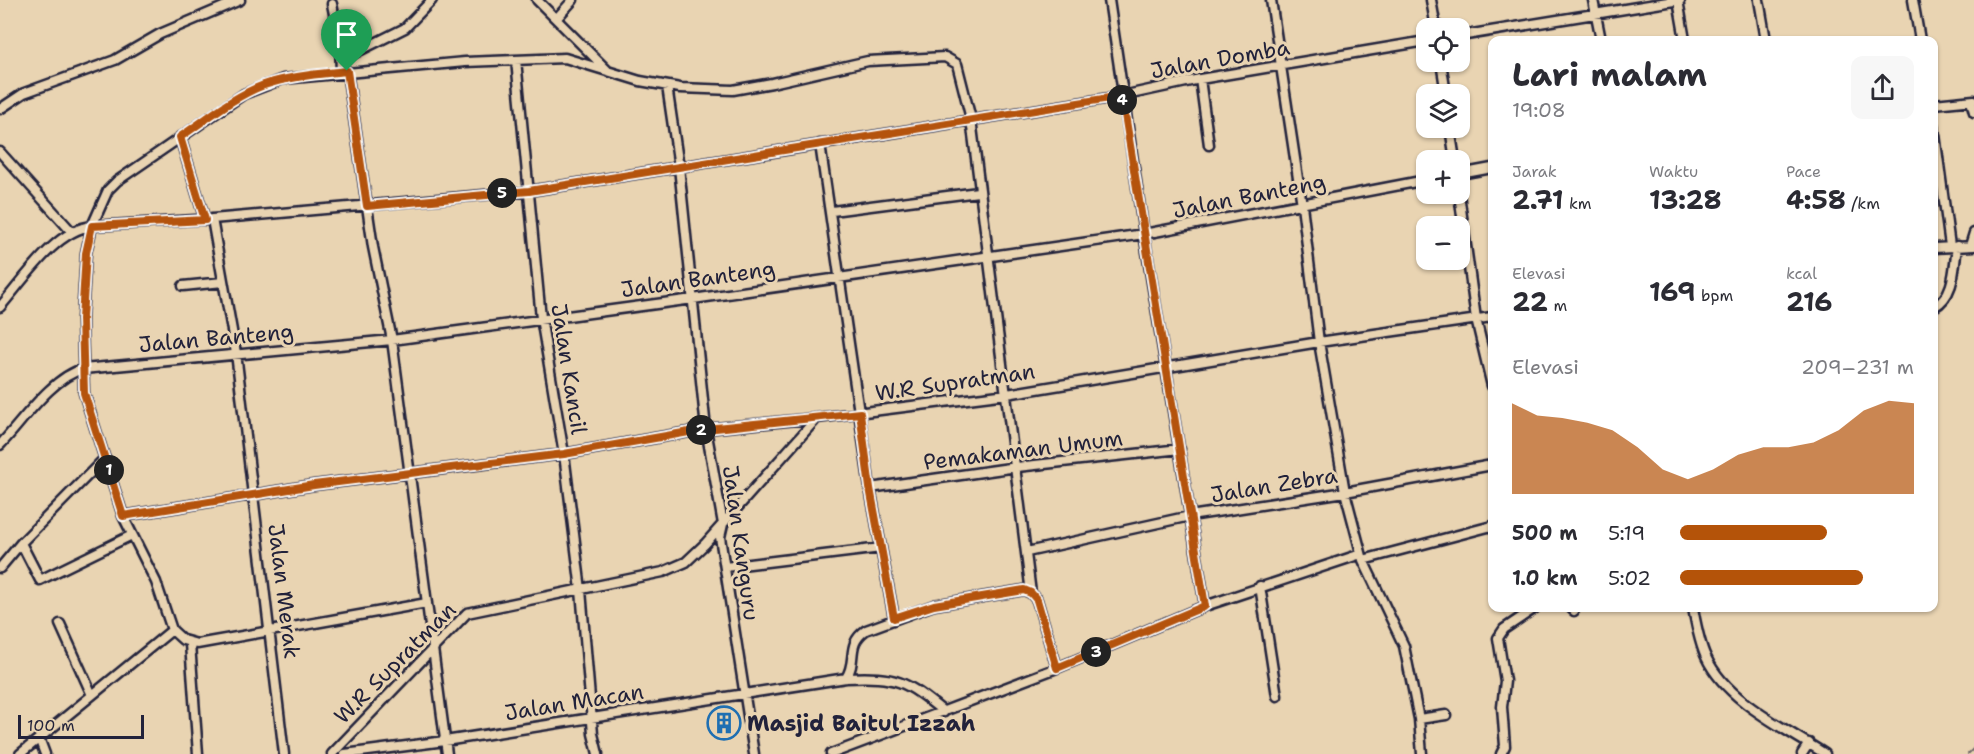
<!DOCTYPE html>
<html lang="id">
<meta charset="utf-8">
<style>
body{margin:0;font-family:"Shantell Sans",sans-serif;background:#f7f7f7;color:#2b2b33;height:100vh;display:flex;flex-direction:column;font-size:22px;white-space:nowrap}
*{box-sizing:border-box;margin:0}
p{font-size:20px;color:#7c7c81}
.icon{flex:none;width:33px;height:33px;fill:none;stroke:currentColor;stroke-width:2;stroke-linecap:round;stroke-linejoin:round}
.map{position:relative;flex:1;overflow:hidden}
.drawer{position:absolute;left:1488px;top:36px;width:450px;height:576px;display:flex;flex-direction:column;background:#fff;border-radius:12px;box-shadow:0 2px 4px #0004}
.drawer>*{flex:none}
.tools{position:absolute;left:1416px;top:18px;display:grid;gap:12px}
.tools a{display:grid;place-items:center;width:54px;height:54px;border-radius:12px;background:#fff;box-shadow:0 2px 4px #0004;font-size:30px}
.scale{position:absolute;left:18px;bottom:15px;width:126px;box-sizing:border-box;padding-left:6px;border:3px solid #22223b;border-top:0;font-size:16px;line-height:21px;white-space:nowrap;color:#22223b;-webkit-text-stroke:4px #e9d4b2;paint-order:stroke}
.pin{position:absolute;display:grid;place-items:center;width:51px;height:51px;color:#fff;margin:-62px -26px;border-radius:50% 50% 50% 0;rotate:-45deg;box-shadow:0 0 6px #0007}
.pin .icon{rotate:45deg}
.km{position:absolute;width:30px;height:30px;margin:-15px;border-radius:50%;background:#222;color:#fff;font-size:16px;line-height:30px;text-align:center}
.round{display:grid;place-items:center;flex:none;width:63px;height:63px;border-radius:12px;background:#f7f7f7}
.headline{display:flex;align-items:center;justify-content:space-between;height:102px;padding:0 24px}
h1{font-size:33px;font-weight:700;line-height:45px}
.metrics{display:grid;grid-template-columns:repeat(3,1fr);gap:9px;height:102px;padding:6px 24px}
.metrics div{display:grid;align-content:center}
.metrics b{font-size:26px;font-weight:700}
.metrics small{font-size:16px;font-weight:400}
.metrics p{font-size:16px}
.chart{height:168px;padding:12px 24px}
.chart p{display:flex;justify-content:space-between}
.chart svg{width:100%;height:108px;margin-top:6px;fill:#b45309;opacity:.7}
ul{padding:0 24px;list-style:none;font-size:20px}
li{display:grid;grid-template-columns:96px 72px 1fr;align-items:center;height:45px}
li i{height:15px;border-radius:8px;background:#b45309}
.map>svg:first-child{display:block}
.lines{fill:none;stroke-linecap:round;stroke-linejoin:round}
.stream{stroke:#6f6769;stroke-width:2}
.minor-casing{stroke:#22223b;stroke-width:13}
.minor{stroke:#e9d4b2;stroke-width:8}
.route-casing{stroke:#fff;stroke-width:12}
.route{stroke:#b45309;stroke-width:8}
.labels{text-anchor:middle;dominant-baseline:central;stroke-width:6;stroke-linejoin:round;paint-order:stroke}
.street-label{font-size:22px;fill:#22223b;stroke:#e9d4b2}
.poi-label{font-size:22px;font-weight:bold;fill:#22223b;stroke:#e9d4b2;text-anchor:start}
</style>
<div class="map">
<svg width="1974" height="754" viewBox="0 0 1974 754">
<rect width="100%" height="100%" fill="#e9d4b2"/>
<filter id="ink" filterUnits="userSpaceOnUse"><feTurbulence type="fractalNoise" baseFrequency=".0167" numOctaves="2"/><feDisplacementMap in="SourceGraphic" scale="12" xChannelSelector="R" yChannelSelector="G"/><feConvolveMatrix kernelMatrix="1 2 1 2 8 2 1 2 1" color-interpolation-filters="sRGB"/></filter>
<g filter="url(#ink)">
<g class="lines">
<path class="stream" d="M1968,754L1974,748"/>
<g class="minor-casing">
<path id="minor" d="M537,0L607,70
M1109,0L1144,234L1205,606
M1271,0L1302,205L1319,342L1345,492L1363,560L1404,646L1419,719L1422,754
M1431,0L1436,28
M1593,0L1601,40
M1678,0L1685,40
M1759,0L1766,40
M1913,0L1920,40
M332,4L340,45L341,72
M557,18L573,0
M1460,36L1680,0
M341,60L405,28L432,0
M516,60L541,318L564,454L581,590L593,734L598,754
M1441,62L1446,94
M347,71L373,247L392,340L447,754
M1200,79L1209,145
M667,86L679,167L706,429L723,524L720,537L754,754
M1971,101L1974,112
M1934,104L1974,100
M0,109L24,93L115,60L160,34L240,0
M1934,127L1950,246
M1450,128L1455,160
M180,137L205,220
M820,144L870,488L894,618
M0,152L71,231
M1460,174L1492,168
M1459,194L1476,319L1492,386
M832,211L978,192
M212,219L236,353L284,754
M1970,246L1974,233
M1934,248L1974,246
M183,286L223,282
M0,307C24,280 55,230 92,226L108,190L117,181L244,94L283,79L465,62L565,58L640,81L680,88L733,90L772,83L868,61L945,57L957,64L971,119L1031,593
M1934,307C1955,296 1954,267 1957,246
M0,445C22,422 52,377 83,369L392,340L693,299L1144,234L1426,180
M870,488L1017,467L1180,449
M123,516L314,485L564,454L706,429L817,418
M21,543L40,580L132,535
M1027,552L1190,516L1345,492L1492,465
M1363,560L1492,526
M725,567L881,548
M0,568L21,543L105,458
M1260,586L1277,696
M1571,608L1574,611
M1693,608C1696,624 1699,642 1706,657C1727,702 1785,728 1825,754
M60,624L92,695
M172,630L156,582L123,516L84,393L82,319L86,253L92,226L212,219L529,191L1122,96L1200,79L1426,41
M190,644L198,754
M846,678C858,660 845,645 866,630L934,605L1024,590L1031,593L1037,600L1057,668
M1419,719L1446,715
M39,738L45,754
M20,754L172,630L183,640L197,644L427,603
M332,754L467,613L663,572L686,562L705,544L817,418L1007,394L1319,342L1492,317
M345,754L445,741L846,678C898,676 904,680 944,712
M831,754L1057,668L1205,606L1361,554
M1501,754L1505,746L1502,707L1505,681L1498,638L1504,629L1535,608
M1802,754L1809,743"/>
</g>
<use href="#minor" class="minor"/>
</g>
</g>
<g class="lines" filter="url(#ink)">
<g class="route-casing">
<path id="route" d="M347,71L367,206L529,191L1122,96L1205,606L1057,668L1037,600L1031,593L1024,590L934,605L894,618L870,488L860,413L706,429L564,454L314,485L123,516L84,393L82,319L86,253L92,226L205,220L180,137C207,119 234,96 264,85C290,76 320,74 347,71Z"/>
</g>
<use href="#route" class="route"/>
</g>
<defs>
<g id="building-ring" transform="scale(1.725)"><circle r="9.5" fill="#e9d4b2" stroke="#1f6fb2" stroke-width="1.5"/><path d="M-4-6H4V6H1V3H-1V6H-4ZM-2.5-4.3h1.7v1.8h-1.7ZM.8-4.3h1.7v1.8H.8ZM-2.5-1h1.7V.8h-1.7ZM.8-1h1.7V.8H.8Z" fill="#1f6fb2"/></g>
</defs>
<g fill-rule="evenodd">
<use href="#building-ring" x="724" y="723"/>
</g>
<g class="labels">
<g class="street-label">
<text transform="translate(1220 59) rotate(-10)">Jalan Domba</text>
<text transform="translate(1249 196) rotate(-11)">Jalan Banteng</text>
<text transform="translate(698 279) rotate(-8)">Jalan Banteng</text>
<text transform="translate(216 338) rotate(-5)">Jalan Banteng</text>
<text transform="translate(569 369) rotate(81)">Jalan Kancil</text>
<text transform="translate(955 382) rotate(-8)">W.R Supratman</text>
<text transform="translate(1023 450) rotate(-7)">Pemakaman Umum</text>
<text transform="translate(1274 485) rotate(-9)">Jalan Zebra</text>
<text transform="translate(741 543) rotate(82)">Jalan Kanguru</text>
<text transform="translate(284 591) rotate(83)">Jalan Merak</text>
<text transform="translate(395 663) rotate(-45)">W.R Supratman</text>
<text transform="translate(574 702) rotate(-9)">Jalan Macan</text>
</g>
<g class="poi-label">
<text x="747" y="723">Masjid Baitul Izzah</text>
</g>
</g>
</svg>
<div class="tools">
<a><svg class="icon" aria-label="locate" viewBox="0 0 24 24"><circle cx="12" cy="12" r="6"/><path d="M12 2v4M12 18v4M2 12h4M18 12h4"/></svg></a>
<a><svg class="icon" aria-label="layers" viewBox="0 0 24 24"><path d="M12 4l9 5-9 5-9-5zM3 14l9 5 9-5"/></svg></a>
<a>+</a>
<a>−</a>
</div>
<div class="scale">100 m</div>
<div class="pin" style="left:347px;top:71px;background:#1e9e55"><svg class="icon" aria-label="arrive" viewBox="0 0 24 24"><path d="M6 21V4h12l-3 4 3 4H6"/></svg></div>
<b class="km" style="left:109px;top:470px">1</b>
<b class="km" style="left:701px;top:430px">2</b>
<b class="km" style="left:1096px;top:652px">3</b>
<b class="km" style="left:1122px;top:100px">4</b>
<b class="km" style="left:502px;top:193px">5</b>
<section class="drawer">
<div class="headline"><div><h1>Lari malam</h1><p>19:08</p></div><a class="round"><svg class="icon" aria-label="share" viewBox="0 0 24 24"><path d="M12 15V3M7 8l5-5 5 5M5 13v7h14v-7"/></svg></a></div>
<div class="metrics">
<div><p>Jarak</p><b>2.71<small> km</small></b></div>
<div><p>Waktu</p><b>13:28</b></div>
<div><p>Pace</p><b>4:58<small> /km</small></b></div>
</div>
<div class="metrics">
<div><p>Elevasi</p><b>22<small> m</small></b></div>
<div><b>169<small> bpm</small></b></div>
<div><p>kcal</p><b>216</b></div>
</div>
<div class="chart"><p><span>Elevasi</span>209–231 m</p>
<svg viewBox="0 0 160 44" preserveAspectRatio="none"><path d="M0 44V7L10 12L20 13L30 15L40 18L50 25L60 34L70 38L80 34L90 28L100 25L110 25L120 23L130 18L140 10L150 6L160 7V44z"/></svg>
</div>
<ul>
<li><b>500 m</b>5:19<i style="width:63%"></i></li>
<li><b>1.0 km</b>5:02<i style="width:78%"></i></li>
</ul>
</section>
</div>
